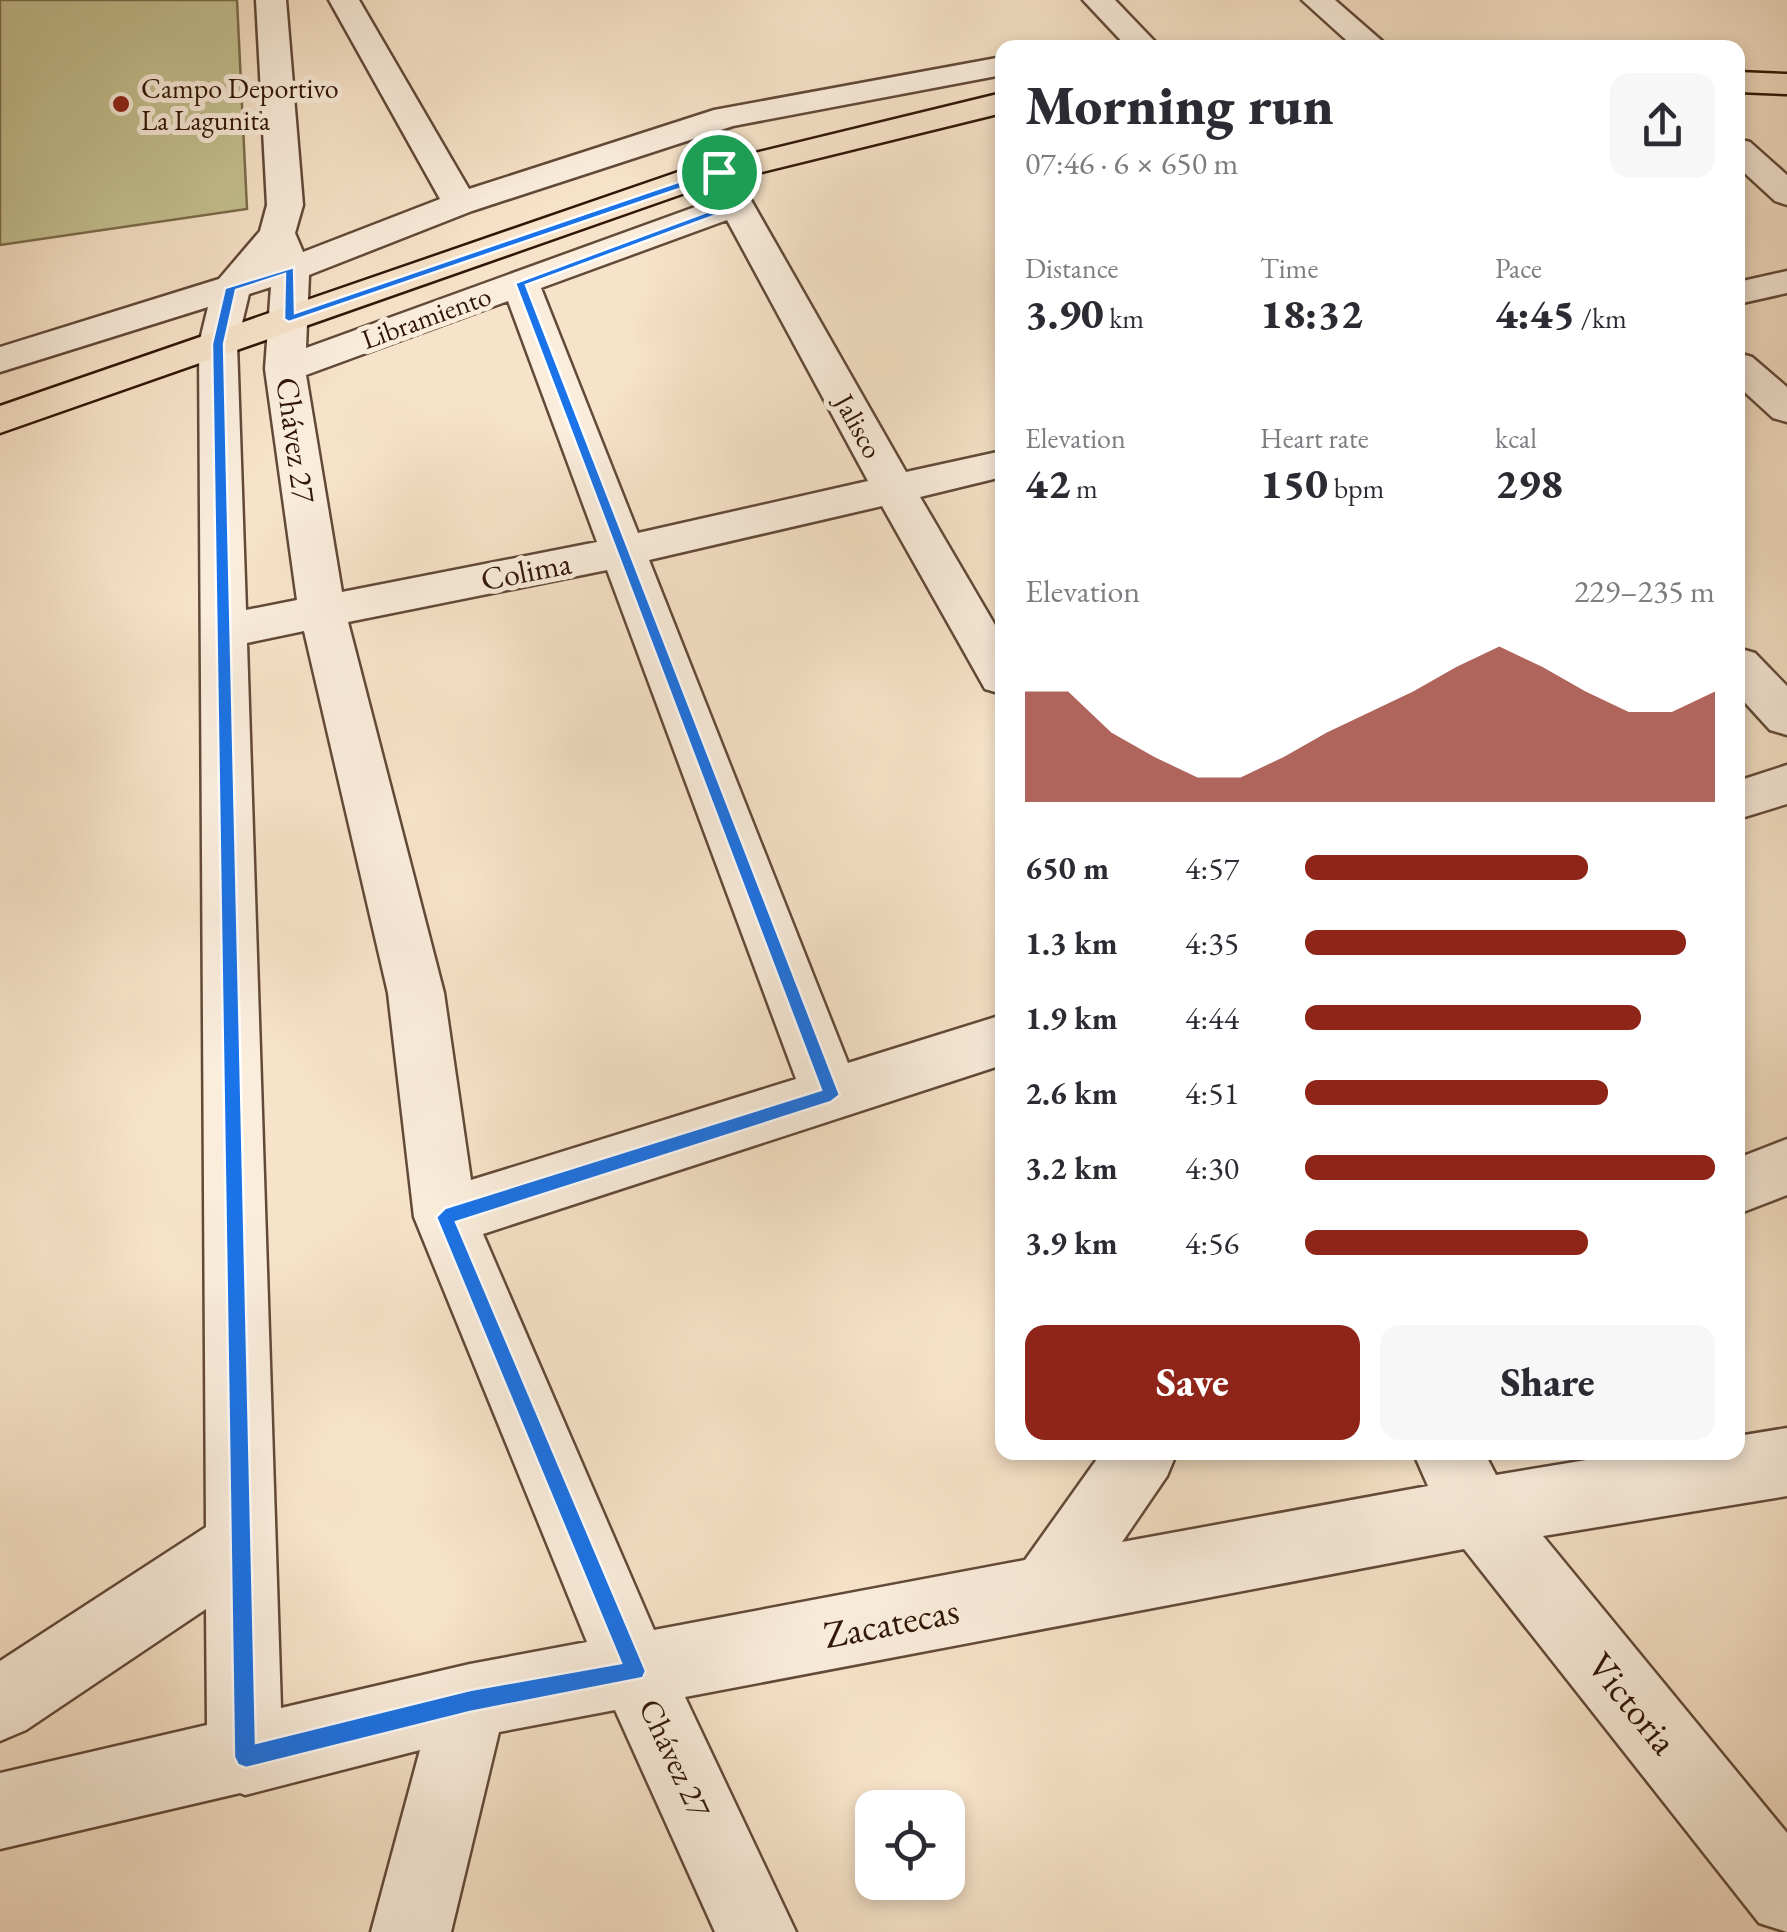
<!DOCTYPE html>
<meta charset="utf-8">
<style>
body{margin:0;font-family:"EB Garamond",serif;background:#f7f7f7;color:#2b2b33;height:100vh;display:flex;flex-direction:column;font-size:38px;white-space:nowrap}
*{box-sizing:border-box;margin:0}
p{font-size:32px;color:#7c7c81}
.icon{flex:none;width:55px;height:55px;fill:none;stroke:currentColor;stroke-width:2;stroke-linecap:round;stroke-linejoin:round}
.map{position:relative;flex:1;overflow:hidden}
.sheet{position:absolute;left:995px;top:40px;width:750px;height:1420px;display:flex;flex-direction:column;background:#fff;border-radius:20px;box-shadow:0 5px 15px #0003}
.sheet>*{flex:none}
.controls{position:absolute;left:855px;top:1790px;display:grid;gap:20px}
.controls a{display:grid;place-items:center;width:110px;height:110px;border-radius:20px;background:#fff;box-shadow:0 5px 15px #0003;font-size:50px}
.pin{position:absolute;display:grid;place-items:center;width:85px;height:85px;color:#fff;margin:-42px;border:5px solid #fff;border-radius:50%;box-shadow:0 2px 10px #0007}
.round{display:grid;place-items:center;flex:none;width:105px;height:105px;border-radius:20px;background:#f7f7f7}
.summary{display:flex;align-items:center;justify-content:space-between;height:170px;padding:0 30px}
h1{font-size:55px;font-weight:800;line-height:75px}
.figures{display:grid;grid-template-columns:repeat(3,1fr);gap:15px;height:170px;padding:10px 30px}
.figures div{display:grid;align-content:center}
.figures b{font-size:42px;font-weight:800}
.figures small{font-size:28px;font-weight:400}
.figures p{font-size:28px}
.chart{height:280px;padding:20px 30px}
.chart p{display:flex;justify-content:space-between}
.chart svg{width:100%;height:180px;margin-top:10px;fill:#8f2418;opacity:.7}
.primary-button{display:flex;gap:20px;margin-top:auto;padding:20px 30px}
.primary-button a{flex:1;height:115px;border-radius:20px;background:#8f2418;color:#fff;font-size:40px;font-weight:800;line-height:115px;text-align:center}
.primary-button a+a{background:#f7f7f7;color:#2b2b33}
ul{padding:0 30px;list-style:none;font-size:32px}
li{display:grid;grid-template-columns:160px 120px 1fr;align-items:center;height:75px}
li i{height:25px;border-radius:12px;background:#8f2418}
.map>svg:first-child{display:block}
.green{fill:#c5c191;stroke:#7b6c4c;stroke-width:2.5}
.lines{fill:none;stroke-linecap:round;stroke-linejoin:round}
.minor-casing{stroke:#624938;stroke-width:5}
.major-casing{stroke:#311607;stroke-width:5}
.minor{fill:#faeddc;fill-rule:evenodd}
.major{fill:#f7e3c9;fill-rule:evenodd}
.route{fill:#1a73e8;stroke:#fff;stroke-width:2.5;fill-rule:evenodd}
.poi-dot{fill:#8f2418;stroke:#faeddc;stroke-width:4}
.labels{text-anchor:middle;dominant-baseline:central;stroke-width:10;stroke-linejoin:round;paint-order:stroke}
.far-poi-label{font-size:28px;fill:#311607;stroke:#faeddc;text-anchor:start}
.far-street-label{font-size:28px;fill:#311607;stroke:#faeddc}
.street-label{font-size:32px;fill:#311607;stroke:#faeddc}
.near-street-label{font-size:38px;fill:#311607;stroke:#faeddc}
</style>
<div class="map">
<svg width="1787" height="1932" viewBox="0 0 1787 1932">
<rect width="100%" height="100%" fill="#f7e3c9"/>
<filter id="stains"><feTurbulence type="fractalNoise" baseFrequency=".002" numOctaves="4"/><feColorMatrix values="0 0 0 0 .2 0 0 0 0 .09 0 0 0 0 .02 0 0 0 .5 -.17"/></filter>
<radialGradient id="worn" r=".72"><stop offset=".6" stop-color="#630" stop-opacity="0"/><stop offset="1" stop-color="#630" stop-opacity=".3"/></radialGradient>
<path class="green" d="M0,0H237L247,209L0,245Z"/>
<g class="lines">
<g class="minor-casing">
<path id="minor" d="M256,0H286L303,205L295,233L303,252L440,199L329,0H359L469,189L714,110L1002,57V75L733,126L472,211L309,275L306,348L717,199L702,172L707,165L719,162L731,165L906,472L1002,451V477L920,497L1002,637V694L985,689L882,506L649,560L848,1063L1002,1015V1065L483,1234L654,1630L1025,1560L1102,1452H1177L1167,1476L1122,1542L1428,1486L1413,1452H1484L1496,1475L1635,1452H1738V1436L1787,1428V1496L1543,1536L1787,1833V1932L1759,1923L1464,1549L685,1697L796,1932H715L615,1710L499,1732L451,1932H371L420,1750L245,1795L240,1793L0,1849V1773L207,1725L206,1609L26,1730L0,1741V1661L206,1527L199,344L208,307L0,372V347L219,279L260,231L267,205ZM727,220L868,481L638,533L541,288ZM271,287L265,369L297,600L246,610L237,344L249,294ZM508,301L597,542L342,592L306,375ZM607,570L796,1079L471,1180L444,993L348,622ZM304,631L388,993L414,1217L587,1642L470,1664L281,1708L247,643Z
M1083,0H1115L1161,48H1128Z
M1302,0H1335L1390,48H1355Z
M1738,139L1750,142L1787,175V205L1775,201L1738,167Z
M1787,271V293L1738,304V282Z
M1738,353L1752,357L1787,387V422L1773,418L1738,386Z
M1738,648L1755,653L1787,686V735L1770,730L1738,695Z
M1787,765V804L1738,819V781Z
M1787,1139V1195L1738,1214V1158Z"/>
</g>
<g class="major-casing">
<path id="major" d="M1738,72L1787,74V94L1738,92Z
M1002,93V113L705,186L0,433V406L681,171Z"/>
</g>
<use href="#minor" class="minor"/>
<use href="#major" class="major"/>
</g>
<path class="route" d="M716,169L724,172L741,206L526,285L840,1095L831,1102L456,1222L646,1671L643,1678L470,1712L246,1768L238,1765L234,1757L212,344L225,288L294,267L295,313ZM717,176L731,203L515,283L821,1090L445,1208L436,1217L621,1663L470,1690L256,1743L224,344L236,290L285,274L284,319L289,322Z"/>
<circle class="poi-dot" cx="121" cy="104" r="10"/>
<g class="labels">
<g class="far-poi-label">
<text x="141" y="88">Campo Deportivo<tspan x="141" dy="32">La Lagunita</tspan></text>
</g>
<g class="far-street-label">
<text transform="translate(426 317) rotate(-20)">Libramiento</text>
<text transform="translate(859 426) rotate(61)">Jalisco</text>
</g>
<g class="street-label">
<text transform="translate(296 440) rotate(82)">Chávez 27</text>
<text transform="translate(526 571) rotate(-11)">Colima</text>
<text transform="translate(675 1758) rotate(65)">Chávez 27</text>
</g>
<g class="near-street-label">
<text transform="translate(891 1622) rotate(-11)">Zacatecas</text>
<text transform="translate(1633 1703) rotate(51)">Victoria</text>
</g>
</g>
<rect width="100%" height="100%" filter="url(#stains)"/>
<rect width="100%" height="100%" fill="url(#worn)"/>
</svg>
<div class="controls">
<a><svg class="icon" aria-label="locate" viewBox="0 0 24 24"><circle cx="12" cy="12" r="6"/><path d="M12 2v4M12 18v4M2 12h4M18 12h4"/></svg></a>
</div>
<div class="pin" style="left:719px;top:172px;background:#1e9e55"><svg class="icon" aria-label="arrive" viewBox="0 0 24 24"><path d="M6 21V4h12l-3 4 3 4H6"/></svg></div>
<section class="sheet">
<div class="summary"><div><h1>Morning run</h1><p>07:46 · 6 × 650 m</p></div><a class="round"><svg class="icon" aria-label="share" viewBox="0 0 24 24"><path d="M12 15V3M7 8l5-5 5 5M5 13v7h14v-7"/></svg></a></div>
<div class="figures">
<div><p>Distance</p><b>3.90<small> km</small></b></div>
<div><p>Time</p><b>18:32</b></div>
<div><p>Pace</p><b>4:45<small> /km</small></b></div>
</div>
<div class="figures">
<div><p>Elevation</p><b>42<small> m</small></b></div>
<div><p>Heart rate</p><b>150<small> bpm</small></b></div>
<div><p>kcal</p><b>298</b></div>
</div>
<div class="chart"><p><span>Elevation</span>229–235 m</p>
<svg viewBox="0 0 160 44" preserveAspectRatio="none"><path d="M0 44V17L10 17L20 27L30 33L40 38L50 38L60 33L70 27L80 22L90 17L100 11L110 6L120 11L130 17L140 22L150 22L160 17V44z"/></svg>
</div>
<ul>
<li><b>650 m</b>4:57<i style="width:69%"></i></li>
<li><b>1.3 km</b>4:35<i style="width:93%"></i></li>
<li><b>1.9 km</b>4:44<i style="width:82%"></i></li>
<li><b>2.6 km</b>4:51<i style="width:74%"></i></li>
<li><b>3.2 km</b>4:30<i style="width:100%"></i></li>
<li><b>3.9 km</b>4:56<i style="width:69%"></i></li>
</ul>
<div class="primary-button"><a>Save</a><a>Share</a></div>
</section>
</div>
